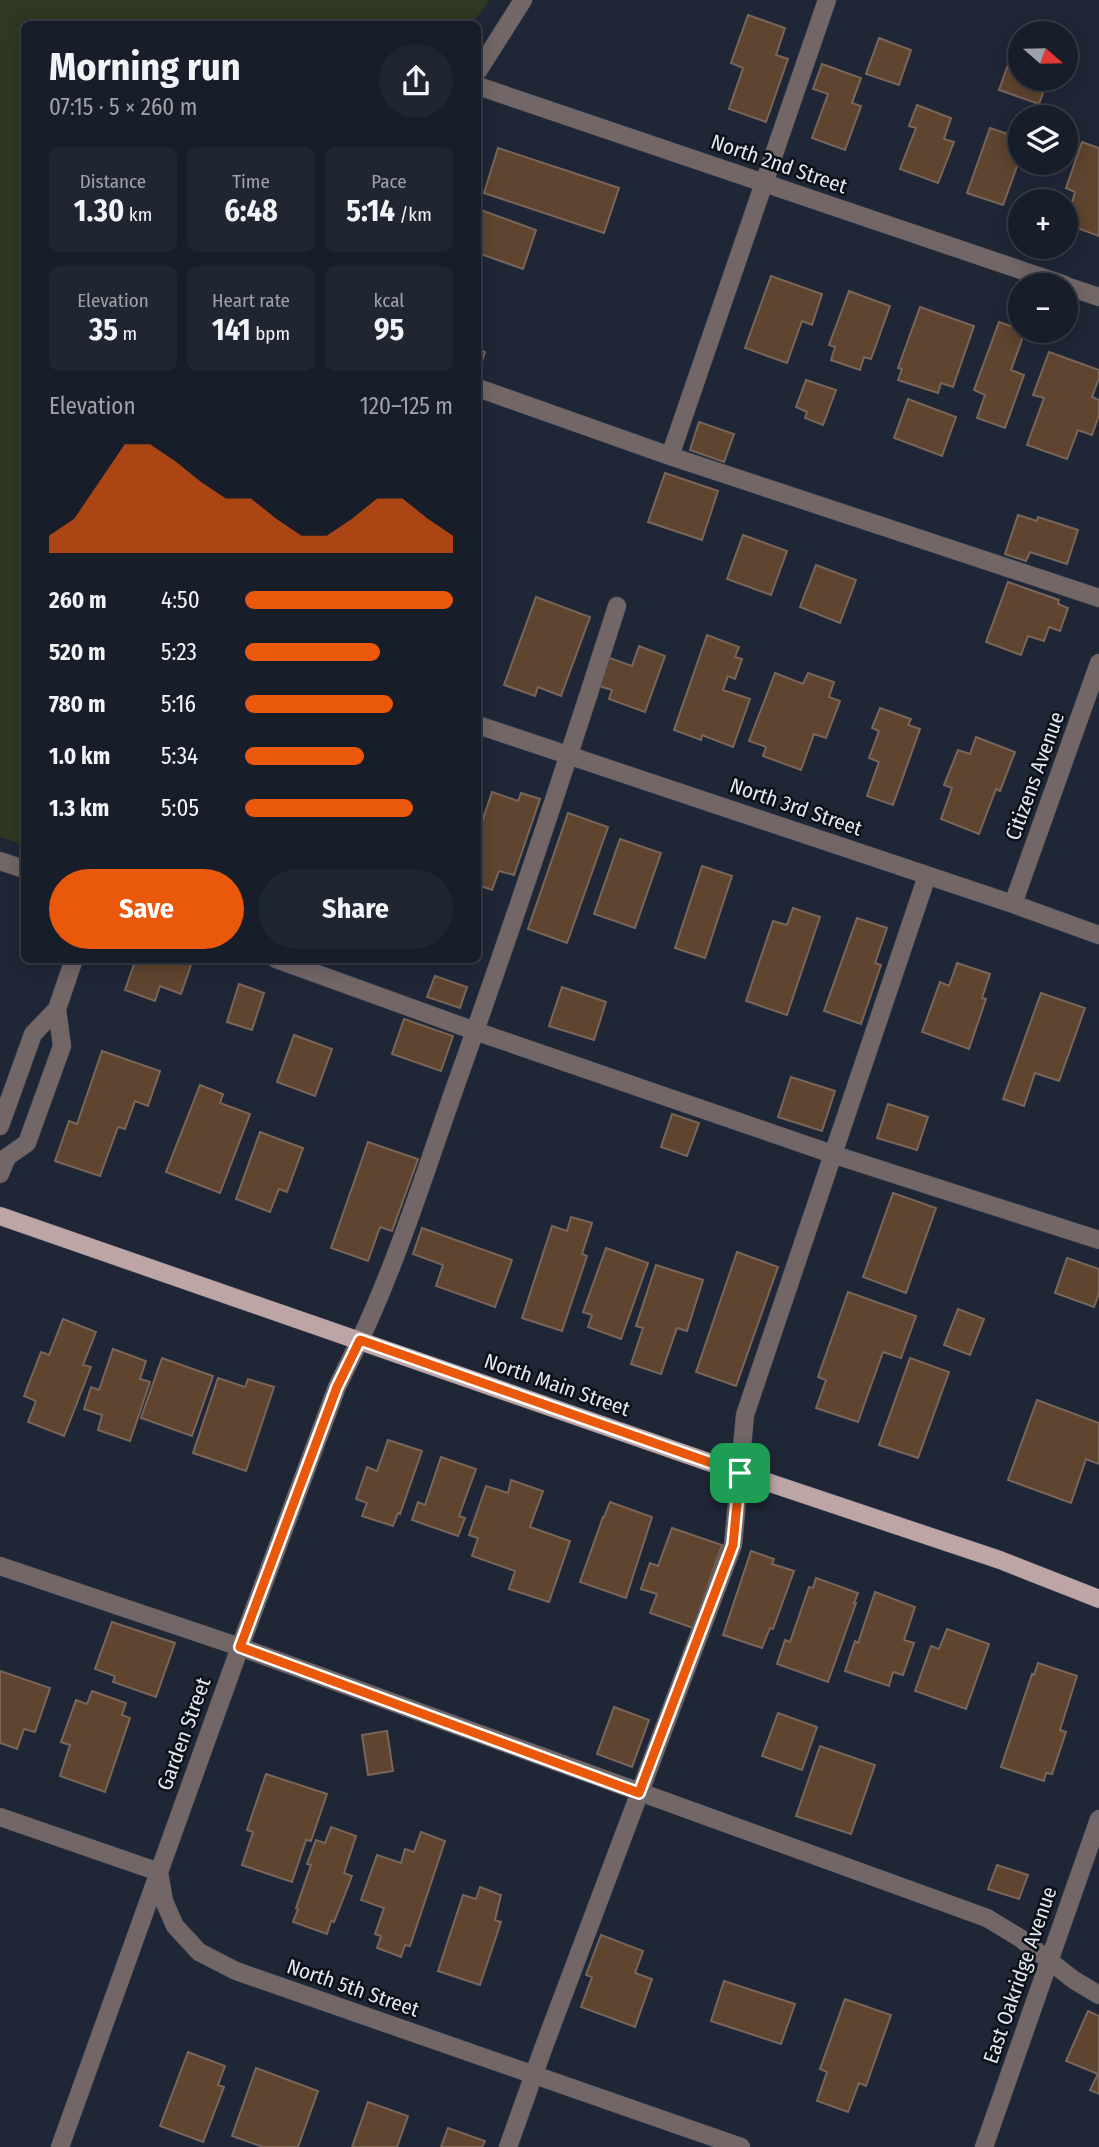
<!DOCTYPE html>
<meta charset="utf-8">
<style>
body{margin:0;font-family:"Fira Sans Condensed",sans-serif;background:#202631;color:#f1f3f6;height:100vh;display:flex;flex-direction:column;font-size:26px;white-space:nowrap}
*{box-sizing:border-box;margin:0}
p{font-size:23px;color:#9ea2a8}
.icon{flex:none;width:38px;height:38px;fill:none;stroke:currentColor;stroke-width:2;stroke-linecap:round;stroke-linejoin:round}
.map{position:relative;flex:1;overflow:hidden}
.side{position:absolute;left:21px;top:21px;width:460px;height:942px;display:flex;flex-direction:column;background:#171d29;border-radius:10px;box-shadow:0 4px 18px #0003,0 0 0 2px #363b46}
.side>*{flex:none}
.needle{width:46px;rotate:110deg}
.buttons{position:absolute;left:1008px;top:21px;display:grid;gap:14px}
.buttons a{display:grid;place-items:center;width:70px;height:70px;border-radius:50%;background:#171d29;box-shadow:0 4px 18px #0003,0 0 0 2px #363b46;font-size:35px}
.pin{position:absolute;display:grid;place-items:center;width:60px;height:60px;color:#fff;margin:-30px;border-radius:14px;box-shadow:0 4px 10px #0006}
.round{display:grid;place-items:center;flex:none;width:74px;height:74px;border-radius:37px;background:#202631}
.head{display:flex;align-items:center;justify-content:space-between;height:119px;padding:0 28px}
h1{font-size:38px;font-weight:700;line-height:52px}
.stats{display:grid;grid-template-columns:repeat(3,1fr);gap:10px;height:119px;padding:7px 28px}
.stats div{display:grid;align-content:center;border-radius:10px;background:#202631;text-align:center}
.stats b{font-size:30px;font-weight:700}
.stats small{font-size:19px;font-weight:400}
.stats p{font-size:19px}
.chart{height:196px;padding:14px 28px}
.chart p{display:flex;justify-content:space-between}
.chart svg{width:100%;height:126px;margin-top:7px;fill:#ea580c;opacity:.7}
.button{display:flex;gap:14px;margin-top:auto;padding:14px 28px}
.button a{flex:1;height:80px;border-radius:42px;background:#ea580c;color:#fff;font-size:28px;font-weight:700;line-height:80px;text-align:center}
.button a+a{background:#202631;color:#f1f3f6}
ul{padding:0 28px;list-style:none;font-size:23px}
li{display:grid;grid-template-columns:112px 84px 1fr;align-items:center;height:52px}
li i{height:18px;border-radius:9px;background:#ea580c}
.map>svg:first-child{display:block}
.green{fill:#2e3822}
.building{fill:#5f442f;stroke:#796658;stroke-width:2}
.lines{fill:none;stroke-linecap:round;stroke-linejoin:round}
.service-casing{stroke:#3a4251;stroke-width:19}
.minor-casing{stroke:#3a4251;stroke-width:19}
.primary-casing{stroke:#3a4251;stroke-width:19}
.service{stroke:#726667;stroke-width:18}
.minor{stroke:#726667;stroke-width:18}
.primary{stroke:#bda5a6;stroke-width:18}
.route-casing{stroke:#fff;stroke-width:14}
.route{stroke:#ea580c;stroke-width:9}
.labels{text-anchor:middle;dominant-baseline:central;stroke-width:5;stroke-linejoin:round;paint-order:stroke}
.street-label{font-size:21px;fill:#e3e8f3;stroke:#0c1017}
</style>
<div class="map">
<svg width="1099" height="2147" viewBox="0 0 1099 2147">
<rect width="100%" height="100%" fill="#1f2737"/>
<path class="green" d="M0,0H490L472,24H24V845L0,837Z"/>
<path class="building" d="M748,15L785,28L776,55L788,59L766,122L729,109L743,68L731,63Z
M879,38L911,50L899,85L866,74Z
M1013,51L1020,54V79H1048L1039,104L999,90Z
M822,64L861,78L852,103L861,106L845,150L812,138L828,94L813,89Z
M917,105L951,118L944,139L954,142L938,183L900,169L916,128L909,126Z
M990,128L1020,138V158L1003,205L967,193Z
M1082,142L1099,148V236L1066,224L1075,192L1066,188Z
M498,148L619,188L604,233L484,193Z
M478,209L536,230L523,269L478,253Z
M771,276L822,294L812,325L802,321L787,363L745,348Z
M849,291L890,306L871,359L864,357L860,370L831,360L835,347L829,345Z
M920,307L974,326L953,387L941,383L938,393L898,380L902,369L898,368Z
M999,322L1025,331L1011,370L1024,375L1005,428L977,418L985,395L974,390Z
M478,349L485,352L479,371H478Z
M1049,352L1099,370V378L1092,397L1099,400V415L1092,435L1078,430L1067,459L1027,445L1044,398L1033,395Z
M806,380L836,390L823,425L805,418L807,412L796,407Z
M908,399L956,417L942,456L894,438Z
M699,422L734,434L724,462L690,450Z
M665,473L718,491L702,540L648,522Z
M1018,515L1037,521L1038,517L1078,530L1067,564L1030,552L1026,561L1005,554Z
M743,535L787,551L771,595L727,579Z
M816,565L856,580L840,623L800,607Z
M1008,582L1059,600L1058,604L1068,608L1060,631L1049,627L1044,641L1028,636L1021,655L986,642Z
M536,597L590,617L561,696L538,687L535,696L504,685Z
M707,635L739,647L735,657L742,659L735,679L728,676L723,690L750,699L733,747L702,735L701,740L674,730Z
M639,646L665,656L645,712L609,699L612,690L596,685L607,657L632,666Z
M775,673L803,684L808,673L834,682L829,697L840,701L826,738L814,734L801,770L763,756L766,747L749,741Z
M880,708L911,719L908,725L920,729L893,805L867,796L879,762L869,758L879,731L872,728Z
M976,737L1015,752L1000,791L996,789L979,834L941,819L952,788L944,785L958,750L970,754Z
M492,792L518,801L521,793L540,799L514,875L499,871L492,890L478,885V855L481,846L478,845V834Z
M568,813L608,827L567,943L528,929Z
M620,839L661,853L635,928L594,914Z
M702,866L732,876L705,958L675,948Z
M793,908L820,917L787,1015L746,1001L773,921L787,925Z
M857,918L887,928L875,963L881,965L861,1024L824,1011Z
M136,959H193L181,994L160,986L155,1001L125,990Z
M957,963L990,974L982,998L986,999L969,1049L922,1032L940,982L949,986Z
M435,976L467,987L460,1008L427,997Z
M239,984L264,993L252,1030L227,1022Z
M562,987L606,1002L594,1040L549,1026Z
M1041,993L1085,1008L1059,1081L1035,1073L1024,1106L1003,1099Z
M404,1019L453,1036L441,1071L392,1054Z
M294,1035L332,1049L315,1096L277,1082Z
M102,1051L160,1071L148,1106L135,1101L125,1129L118,1127L100,1176L55,1161L69,1121L77,1124Z
M791,1077L835,1091L822,1131L778,1117Z
M200,1085L223,1094L220,1103L250,1114L220,1193L166,1172Z
M888,1104L928,1117L917,1150L877,1138Z
M672,1114L699,1123L687,1156L661,1147Z
M260,1132L303,1148L287,1192L279,1189L270,1212L236,1199Z
M368,1142L418,1159L392,1231L380,1227L368,1261L331,1248Z
M893,1193L936,1208L906,1293L863,1277Z
M571,1217L592,1223L582,1254L587,1256L562,1331L522,1318L552,1226L567,1231Z
M422,1228L512,1260L495,1307L436,1286L443,1265L413,1254Z
M606,1248L648,1263L621,1339L588,1327L592,1315L583,1312Z
M737,1252L778,1267L736,1386L696,1372Z
M1067,1258L1099,1269V1293L1094,1307L1055,1293Z
M656,1265L703,1280L687,1331L677,1328L661,1374L631,1364L643,1328L636,1326Z
M848,1292L916,1316L901,1358L883,1352L858,1422L816,1408L826,1380L818,1377Z
M958,1309L984,1319L970,1355L944,1345Z
M63,1319L96,1332L83,1365L91,1367L64,1436L28,1422L36,1401L24,1396L41,1352L49,1355Z
M113,1349L146,1361L140,1379L150,1382L130,1441L98,1430L102,1415L84,1409L91,1387L99,1390Z
M162,1358L213,1376L192,1436L141,1418Z
M910,1358L949,1372L918,1458L879,1445Z
M218,1378L245,1387L248,1379L274,1387L246,1471L193,1453Z
M1037,1400L1099,1423V1464L1086,1459L1071,1503L1008,1480Z
M388,1440L422,1451L400,1514L398,1513L393,1526L362,1516L367,1503L356,1499L367,1467L377,1471Z
M441,1457L476,1469L459,1516L465,1518L458,1536L412,1520L418,1502L425,1505Z
M511,1480L543,1491L530,1527L570,1541L549,1602L509,1589L515,1571L472,1556L478,1538L469,1535L486,1486L508,1493Z
M610,1502L652,1517L626,1598L580,1582L603,1517H604Z
M672,1528L722,1545L693,1628L650,1613L657,1594L641,1589L650,1563L658,1566Z
M751,1551L774,1559L772,1564L794,1571L773,1629L770,1628L762,1648L723,1635Z
M816,1578L858,1593L854,1603H856L828,1682L777,1664L785,1640L790,1642L809,1587L813,1588Z
M875,1592L915,1607L904,1640L914,1643L903,1675L893,1672L889,1686L845,1671L855,1641L858,1643Z
M112,1622L175,1643L156,1697L113,1682L115,1676L95,1669Z
M947,1629L989,1644L966,1709L915,1691L931,1646L939,1649Z
M1038,1663L1077,1676L1060,1730L1066,1732L1052,1774L1046,1773L1044,1781L1001,1767L1032,1674L1034,1675Z
M0,1671L50,1688L35,1732L24,1729L17,1749L0,1743Z
M92,1691L126,1703L122,1715L130,1718L105,1792L60,1776L70,1745L61,1742L76,1700L87,1704Z
M614,1707L649,1720L632,1767L597,1754Z
M778,1713L817,1727L802,1770L762,1756Z
M387,1731L393,1771L368,1775L362,1735Z
M820,1746L875,1765L851,1834L796,1816Z
M266,1774L327,1794L311,1841L306,1840L292,1882L242,1865L253,1832L247,1830Z
M331,1827L356,1836L344,1873L352,1876L334,1922L331,1921L327,1934L293,1922L298,1909L296,1908L311,1865L307,1864L316,1840L325,1843Z
M421,1832L445,1841L410,1946L405,1945L401,1957L377,1948L381,1936L375,1934L384,1908L361,1900L377,1855L401,1863L405,1849L414,1852Z
M997,1865L1028,1875L1019,1899L988,1889Z
M480,1887L501,1895L495,1920L501,1922L480,1985L438,1971L463,1895L476,1899Z
M601,1935L643,1951L635,1973L652,1979L635,2027L581,2007L592,1977L586,1975Z
M724,1981L795,2004L781,2044L711,2021Z
M845,1999L891,2015L866,2086L859,2083L848,2112L817,2101L827,2072L820,2069Z
M1088,2011L1099,2016V2094L1090,2090L1098,2074L1066,2061Z
M188,2052L225,2066L218,2085L224,2087L203,2142L160,2126Z
M256,2068L318,2091L298,2147H263L232,2136Z
M368,2102L408,2116L397,2147H352Z
M448,2128L485,2141L482,2147H441Z"/>
<g class="lines">
<g class="service-casing">
<path id="service" d="M478,388L670,456L1099,598
M670,456L827,0
M0,861L24,869
M276,959L475,1031L835,1155L1099,1240
M360,1340C397,1261 424,1176 453,1093C511,931 565,769 617,606
M0,1566L240,1647L987,1918L1020,1938L1074,1980L1099,1995
M508,2147L543,2049L733,1545L745,1415L927,876"/>
</g>
<g class="minor-casing">
<path id="minor" d="M478,71L523,0
M478,86L1065,285
M1066,286L1099,297
M478,725L1013,904L1099,935
M1013,904L1099,663
M0,1126L33,1034L57,1009L74,959
M0,1174L7,1157L27,1143L62,1046L57,1009
M0,1817L159,1872L164,1901L175,1926L199,1952L236,1971L741,2147
M60,2147L240,1647L337,1387L360,1340
M984,2147L1099,1819"/>
</g>
<g class="primary-casing">
<path id="primary" d="M0,1216L740,1473L1000,1560L1099,1599"/>
</g>
<use href="#service" class="service"/>
<use href="#minor" class="minor"/>
<use href="#primary" class="primary"/>
</g>
<g class="lines">
<g class="route-casing">
<path id="route" d="M360,1340L740,1473L733,1545L639,1793L240,1647L337,1387Z"/>
</g>
<use href="#route" class="route"/>
</g>
<g class="labels">
<g class="street-label">
<text transform="translate(779 164) rotate(19)">North 2nd Street</text>
<text transform="translate(1035 776) rotate(-70)">Citizens Avenue</text>
<text transform="translate(796 807) rotate(19)">North 3rd Street</text>
<text transform="translate(557 1385) rotate(19)">North Main Street</text>
<text transform="translate(184 1734) rotate(-70)">Garden Street</text>
<text transform="translate(1020 1975) rotate(-71)">East Oakridge Avenue</text>
<text transform="translate(353 1988) rotate(19)">North 5th Street</text>
</g>
</g>
</svg>
<div class="buttons">
<a><svg class="needle" viewBox="-14 -14 28 28"><path d="M0-13l5 13h-10z" fill="#e53935"/><path d="M0 13l5-13h-10z" fill="#9ea2a8"/></svg></a>
<a><svg class="icon" aria-label="layers" viewBox="0 0 24 24"><path d="M12 4l9 5-9 5-9-5zM3 14l9 5 9-5"/></svg></a>
<a>+</a>
<a>−</a>
</div>
<div class="pin" style="left:740px;top:1473px;background:#1e9e55"><svg class="icon" aria-label="arrive" viewBox="0 0 24 24"><path d="M6 21V4h12l-3 4 3 4H6"/></svg></div>
<section class="side">
<div class="head"><div><h1>Morning run</h1><p>07:15 · 5 × 260 m</p></div><a class="round"><svg class="icon" aria-label="share" viewBox="0 0 24 24"><path d="M12 15V3M7 8l5-5 5 5M5 13v7h14v-7"/></svg></a></div>
<div class="stats">
<div><p>Distance</p><b>1.30<small> km</small></b></div>
<div><p>Time</p><b>6:48</b></div>
<div><p>Pace</p><b>5:14<small> /km</small></b></div>
</div>
<div class="stats">
<div><p>Elevation</p><b>35<small> m</small></b></div>
<div><p>Heart rate</p><b>141<small> bpm</small></b></div>
<div><p>kcal</p><b>95</b></div>
</div>
<div class="chart"><p><span>Elevation</span>120–125 m</p>
<svg viewBox="0 0 160 44" preserveAspectRatio="none"><path d="M0 44V38L10 32L20 19L30 6L40 6L50 12L60 19L70 25L80 25L90 32L100 38L110 38L120 32L130 25L140 25L150 32L160 38V44z"/></svg>
</div>
<ul>
<li><b>260 m</b>4:50<i style="width:100%"></i></li>
<li><b>520 m</b>5:23<i style="width:65%"></i></li>
<li><b>780 m</b>5:16<i style="width:71%"></i></li>
<li><b>1.0 km</b>5:34<i style="width:57%"></i></li>
<li><b>1.3 km</b>5:05<i style="width:81%"></i></li>
</ul>
<div class="button"><a>Save</a><a>Share</a></div>
</section>
</div>
